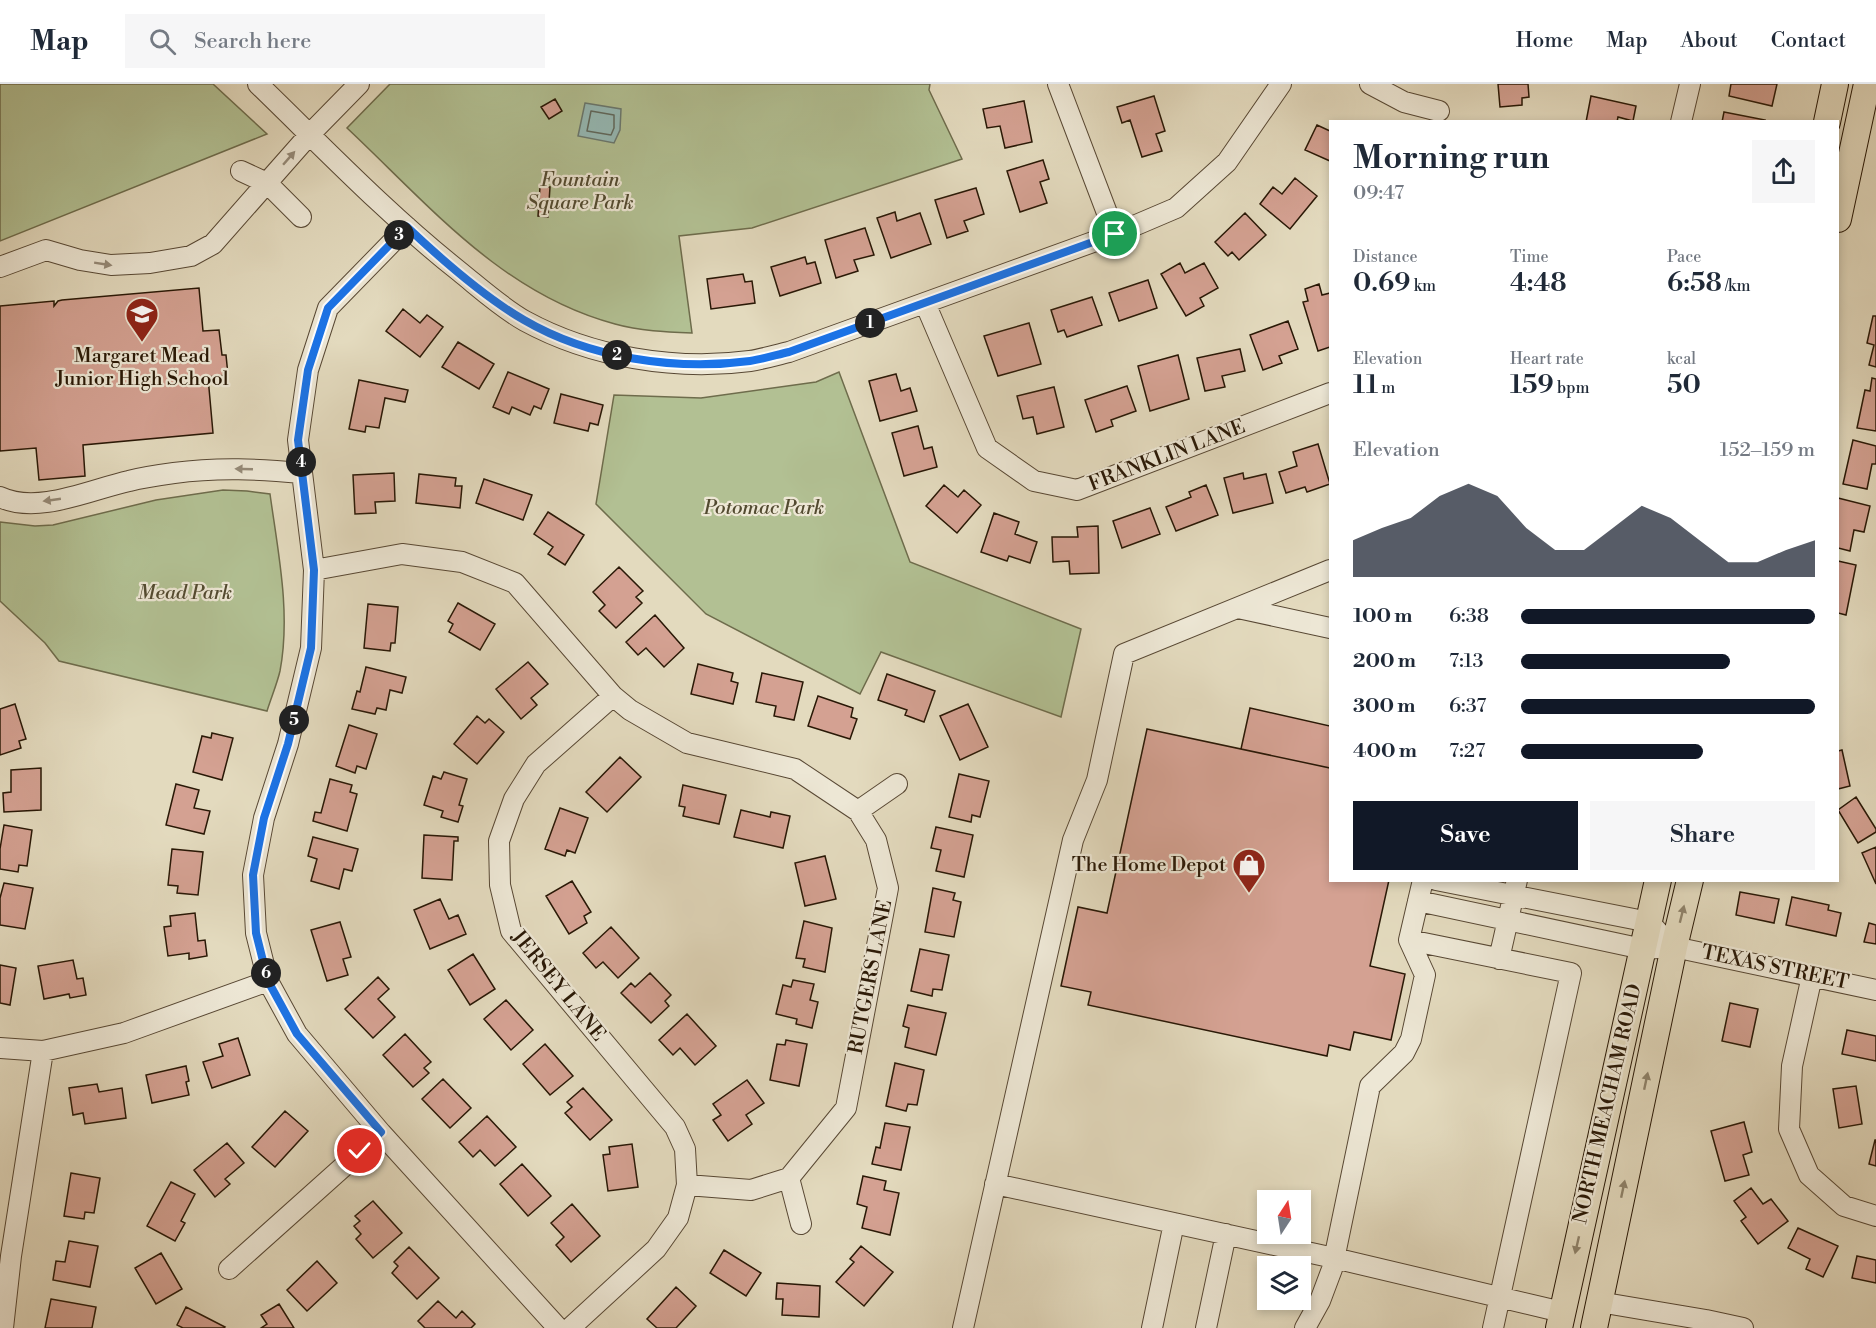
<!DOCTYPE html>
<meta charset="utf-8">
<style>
body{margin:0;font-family:"Libre Bodoni",serif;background:#f6f6f7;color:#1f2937;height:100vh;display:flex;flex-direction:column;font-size:22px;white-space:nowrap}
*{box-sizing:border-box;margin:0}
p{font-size:20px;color:#747a83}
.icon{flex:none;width:33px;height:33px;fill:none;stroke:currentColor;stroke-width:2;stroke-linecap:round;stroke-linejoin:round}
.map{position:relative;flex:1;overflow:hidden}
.side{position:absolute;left:1329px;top:36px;width:510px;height:762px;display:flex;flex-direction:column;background:#fff;border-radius:0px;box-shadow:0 3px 9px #0003}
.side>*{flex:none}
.needle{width:39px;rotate:12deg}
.controls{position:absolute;left:1257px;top:1106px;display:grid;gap:12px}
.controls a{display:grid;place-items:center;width:54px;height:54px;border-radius:0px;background:#fff;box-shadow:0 3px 9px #0003;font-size:30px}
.pin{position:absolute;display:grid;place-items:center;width:51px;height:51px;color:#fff;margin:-26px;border:3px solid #fff;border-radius:50%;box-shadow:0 2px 6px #0007}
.km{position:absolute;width:30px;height:30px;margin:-15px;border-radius:50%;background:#222;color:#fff;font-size:16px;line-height:30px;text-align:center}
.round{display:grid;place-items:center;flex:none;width:63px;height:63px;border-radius:0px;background:#f6f6f7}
.summary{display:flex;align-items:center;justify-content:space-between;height:102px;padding:0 24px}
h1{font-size:33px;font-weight:600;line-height:45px}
.stats{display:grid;grid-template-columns:repeat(3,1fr);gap:9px;height:102px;padding:6px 24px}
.stats div{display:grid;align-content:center}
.stats b{font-size:26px;font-weight:600}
.stats small{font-size:16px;font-weight:400}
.stats p{font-size:16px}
.chart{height:168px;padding:12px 24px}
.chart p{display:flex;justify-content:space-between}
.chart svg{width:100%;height:108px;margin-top:6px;fill:#111827;opacity:.7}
.cta{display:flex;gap:12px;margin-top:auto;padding:12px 24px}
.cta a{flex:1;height:69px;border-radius:0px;background:#111827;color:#fff;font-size:24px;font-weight:600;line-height:69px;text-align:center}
.cta a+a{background:#f6f6f7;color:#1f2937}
ul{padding:0 24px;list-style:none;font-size:20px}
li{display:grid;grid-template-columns:96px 72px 1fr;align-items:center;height:45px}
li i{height:15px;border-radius:8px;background:#111827}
header{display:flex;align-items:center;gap:36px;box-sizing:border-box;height:84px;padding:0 30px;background:#fff;border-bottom:2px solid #e0e1e3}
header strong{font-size:28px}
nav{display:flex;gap:33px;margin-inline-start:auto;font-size:21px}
.search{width:420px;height:54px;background:#f6f6f7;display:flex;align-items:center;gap:15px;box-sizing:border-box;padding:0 21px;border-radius:0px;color:#747a83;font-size:22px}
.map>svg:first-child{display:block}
.green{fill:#b2c093;stroke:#6e6c4c;stroke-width:1.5}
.water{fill:#96bab6;stroke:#6a7970;stroke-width:1.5}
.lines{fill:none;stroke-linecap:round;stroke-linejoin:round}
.shore{stroke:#60695e;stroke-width:1.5}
.building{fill:#d4a192;stroke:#291806;stroke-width:1.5}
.minor-casing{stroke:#584834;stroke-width:22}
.major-casing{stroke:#291806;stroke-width:28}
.minor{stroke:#ede7d5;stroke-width:20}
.major{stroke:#e3dabe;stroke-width:26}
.oneway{fill:#958a78}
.oneway2{fill:#8f836b}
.route-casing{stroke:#fff;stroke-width:12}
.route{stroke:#1a73e8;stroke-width:8}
.labels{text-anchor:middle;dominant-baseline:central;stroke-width:4.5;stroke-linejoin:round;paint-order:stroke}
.park-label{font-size:20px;font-style:italic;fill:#524a30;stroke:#ede7d5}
.poi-label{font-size:20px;fill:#291806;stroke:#ede7d5}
.street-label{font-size:20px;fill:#291806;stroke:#ede7d5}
</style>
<header>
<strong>Map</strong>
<div class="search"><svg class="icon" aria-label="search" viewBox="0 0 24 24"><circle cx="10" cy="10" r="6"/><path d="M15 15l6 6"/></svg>Search here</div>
<nav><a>Home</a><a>Map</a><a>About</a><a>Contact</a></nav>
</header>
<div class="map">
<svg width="1876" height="1244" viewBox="0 0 1876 1244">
<rect width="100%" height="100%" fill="#e3dabe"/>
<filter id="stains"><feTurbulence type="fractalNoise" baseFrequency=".00333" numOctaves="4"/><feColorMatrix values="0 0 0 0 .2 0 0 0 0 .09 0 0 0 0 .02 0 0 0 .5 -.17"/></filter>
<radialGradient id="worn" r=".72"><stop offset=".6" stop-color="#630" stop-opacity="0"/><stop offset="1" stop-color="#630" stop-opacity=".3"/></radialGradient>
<path class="green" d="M0,0H213L267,50L0,157Z
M390,0H930L929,6L962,75L752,144L679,152L692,249C666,248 640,247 615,240C502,210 429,121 347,44Z
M839,288L910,478L1081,545L1061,633L881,568L860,610L706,530L596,420L614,311L701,314L816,298Z
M223,406L247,407L270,410C278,468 291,529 280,587C277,600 271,614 267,627L59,577L45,559L0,517V438L35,442L53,441L156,416Z"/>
<path class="water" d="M585,19L621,25L620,46L614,59L578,52Z"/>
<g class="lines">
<path class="shore" d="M591,27L614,31V44L611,51L587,47Z"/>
</g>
<path class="building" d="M1498,0H1528L1529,13L1522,14V21L1500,23Z
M1731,0H1777L1772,22L1729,12Z
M1154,12L1165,47L1156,50L1162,67L1142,73L1130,36L1122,39L1117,23Z
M1591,12L1636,22L1633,37L1618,33L1617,38H1586Z
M555,15L562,27L549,35L541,23Z
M1024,17L1032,58L1005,64L1000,42L987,44L983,25Z
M1724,28L1765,36L1764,38H1722Z
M1317,41L1330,47V77L1305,66Z
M1043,76L1049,95L1040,98L1047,119L1020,128L1007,87Z
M1295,94L1317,112L1290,145L1260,120L1273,103L1282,110Z
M540,103H550L548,133L538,132Z
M976,104L984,130L964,137L968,147L947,154L935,116Z
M895,128L897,137L920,129L931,160L891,174L877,134Z
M1245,129L1266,151L1239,176L1232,168L1228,172L1215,158Z
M865,144L874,171L854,176L858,187L836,194L825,156Z
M805,173L807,180L815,178L821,199L780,212L771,183Z
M1180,179L1185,189L1204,179L1218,204L1200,214L1204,222L1186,232L1161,190Z
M743,190L745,198L752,197L755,219L711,225L707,195Z
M1148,196L1157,224L1119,237L1109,209Z
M1319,200L1322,211L1330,209V263L1318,267L1303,218L1308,217L1305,205Z
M199,204L203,247L219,246L222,271H226L228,291L208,293L213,349L83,361L85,392L39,396L36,364L0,367V222L54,217V222L58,217L62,216Z
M1092,213L1102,241L1067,253L1064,246L1058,248L1051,226Z
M403,225L420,239L427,231L443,243L420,273L386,247Z
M1873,232H1876V283L1869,281L1874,261L1867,259Z
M1288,237L1298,265L1279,272L1282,279L1263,286L1250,251Z
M1029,239L1041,280L998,292L984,252Z
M458,258L494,280L479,305L442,283Z
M1240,265L1245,287L1222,292L1225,303L1205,307L1197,274Z
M1178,271L1189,315L1150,327L1138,282Z
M508,288L549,305L541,325L534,322L530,331L512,323L509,330L493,323Z
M896,290L901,307L910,304L917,327L880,337L869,297Z
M1872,294L1876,295V347L1857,344L1865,306L1870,307Z
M359,296L408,306L405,318L385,314L379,344L366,342L365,348L349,345Z
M1127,302L1136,327L1111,336L1113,342L1096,348L1085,316Z
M1054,303L1064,343L1037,350L1033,333L1023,335L1017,312Z
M561,310L603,321L598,341L590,339L588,347L554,339Z
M918,342L924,365L932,363L937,383L904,392L892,349Z
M1853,356L1876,362V380H1872L1867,405L1843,400Z
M1318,360L1330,400L1307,408L1305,403L1286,409L1279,388L1297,382L1293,368Z
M394,389L395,417L375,418L376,429L355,430L353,391Z
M1243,389L1244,395L1266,390L1273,419L1233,429L1224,394Z
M419,390L456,394L455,402H462L460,424L416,419Z
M484,395L532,411L523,436L476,419Z
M944,401L958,413L964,406L981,421L957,449L926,422Z
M1206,401L1218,431L1176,447L1166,423L1191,413L1189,408Z
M1838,414L1870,422L1864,448L1854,446L1850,467L1838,464Z
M1150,424L1160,450L1122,464L1113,437Z
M548,428L584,451L565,481L548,470L553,463L534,450Z
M994,429L1019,438L1015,450L1037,458L1030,479L1009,472L1007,477L981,468Z
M1098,442L1099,489L1070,490L1069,477L1053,478L1052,453H1078L1077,443Z
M1838,477L1856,481L1846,531L1838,529Z
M619,483L643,507L636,513L642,519L616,544L599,527L605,521L593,508Z
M458,519L495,540L480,566L449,548L453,540L448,537Z
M368,520L398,523L395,559H391L390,567L364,564Z
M655,531L684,564L664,583L646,564L638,571L626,558Z
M528,578L548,600L531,614L537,621L521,635L496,605Z
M698,580L733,589L731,597L738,599L733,620L691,610Z
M366,583L406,593L402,609L390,606L386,626L377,624L375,630L352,625L357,607L360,608Z
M762,589L803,598L794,636L774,632L776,622L756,618Z
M887,590L935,607L924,638L905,631L907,626L878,616Z
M818,612L853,624L851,633L857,635L850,655L808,642Z
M15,620L26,655L19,657L21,664L0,671V625Z
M968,620L988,663L960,676L940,632Z
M1250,624L1330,642V684L1241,665Z
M477,632L485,639L489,635L504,648L477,680L454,660Z
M349,641L377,650L366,685L357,682L355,689L336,682Z
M1147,645L1330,684V796H1389L1370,882L1405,890L1391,956L1354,948L1350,966L1329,961L1327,972L1088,921L1091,908L1061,902L1078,823L1107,829Z
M212,649L233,654L222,696L193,688L202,652L211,654Z
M1842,666L1850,702L1838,705V667Z
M620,673L641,693L607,728L586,708Z
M41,684V726L4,728L3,709L11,708V686Z
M444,688L467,695L459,721L463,722L458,738L441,733L443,727L424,721L433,692L441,695Z
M959,690L989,697L980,733L972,731L971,738L949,733Z
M330,695L352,701L350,708L357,710L347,747L313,737L315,728L321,729Z
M176,700L199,706L194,724L210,727L204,750L166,741Z
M683,701L726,711L719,740L683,732L685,723L679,722Z
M1856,713L1876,745V748L1858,759L1838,726Z
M560,724L588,734L575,769L567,766L565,772L545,765Z
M741,726L770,733L771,728L790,732L783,764L734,753Z
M4,741L32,746L27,782L19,781L18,788L0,785V765Z
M936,743L973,751L964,793L936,787L941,766L931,764Z
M424,751L458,753V757H454L452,796L422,794Z
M313,753L358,765L352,787L344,785L339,805L311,797L317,775L308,772Z
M1876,763V800L1862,769Z
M172,765L203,768L198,811L177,809L178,802L168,801Z
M825,772L836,815L805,822L795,779Z
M572,797L591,828L584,832L587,839L569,850L546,812Z
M4,799L33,804L25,845L0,841V814Z
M933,804L955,809L953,816L961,818L954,853L925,848Z
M1740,808L1779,815L1774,839L1736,831Z
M1792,813L1829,821L1828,826L1841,829L1836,852L1786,841Z
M440,815L449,835L458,831L466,850L430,865L414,826Z
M195,829L198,857L205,856L207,872L189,875V869L168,872L164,843L171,842L170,832Z
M804,837L832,844L825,888L803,883L805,875L796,874Z
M340,838L351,873L343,875L348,891L327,897L311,846Z
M1869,839L1876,841V860L1864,858Z
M611,843L639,874L618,894L603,878L596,884L583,869Z
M920,865L949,871L942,906L933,905L932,912L911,907Z
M473,870L495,905L470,921L448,886Z
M73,876L77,895L83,894L86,911L70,914L69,910L44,915L38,882Z
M0,881L16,884L10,921L0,919Z
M650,889L671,911L665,917L669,922L651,939L621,909L631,899L635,903Z
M378,893L389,905L378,915L395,933L373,954L345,925Z
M793,896L814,900L810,916L818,918L812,944L796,940L797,935L776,930L783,901L791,903Z
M506,916L533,946L511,966L484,935Z
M1730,919L1758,925L1750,963L1722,957Z
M908,921L946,929L936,971L905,963L909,944L903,942Z
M687,930L716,962L695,981L680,964L673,971L659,956Z
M1847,946L1876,952V977L1842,970Z
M405,950L431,978L424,984L429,989L413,1003L383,971Z
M238,954L250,991L212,1004L203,978L223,972L219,960Z
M786,956L807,960L799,1002L770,996L777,960L785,961Z
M545,960L573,992L550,1011L523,980Z
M895,979L924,986L917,1021L908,1020L906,1027L886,1022Z
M186,982L189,997L186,998L189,1011L152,1019L146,991Z
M443,995L471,1024L450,1044L422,1015Z
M747,996L764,1019L746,1031L752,1040L728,1057L713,1036L721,1031L713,1020Z
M97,1000L99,1008L122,1004L126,1034L85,1040L83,1029L73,1031L69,1004Z
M1856,1002L1862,1040L1839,1044L1833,1005Z
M583,1004L612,1036L590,1056L565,1029L572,1023L567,1018Z
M285,1027L308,1047L275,1083L252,1063Z
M487,1032L516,1063L495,1082L480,1066L473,1073L459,1058Z
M1744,1038L1752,1068L1743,1071L1749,1091L1725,1097L1711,1047Z
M885,1039L910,1043L901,1086L872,1080L876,1063L880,1064Z
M1875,1056H1876V1082L1869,1080Z
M227,1059L244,1079L225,1095L230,1100L215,1113L194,1086Z
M632,1060L638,1103L608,1107L603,1071L610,1070L609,1063Z
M522,1080L551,1112L528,1132L500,1100Z
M71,1089L100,1094L94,1129L85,1128L84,1135L64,1132Z
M863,1092L886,1097L884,1106L899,1109L890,1151L862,1144L867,1123L857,1120Z
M171,1098L195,1110L181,1137L185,1139L175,1157L147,1142Z
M1751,1104L1763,1120L1771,1115L1788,1137L1758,1160L1741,1137L1746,1133L1734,1117Z
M373,1117L402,1149L373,1174L356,1155L361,1150L354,1142L360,1137L355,1132Z
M572,1120L600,1152L571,1178L556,1161L564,1153L551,1139Z
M1798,1144L1838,1162L1823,1193L1806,1185L1810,1175L1788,1164Z
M69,1157L98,1162L90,1203L53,1196L56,1177L65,1178Z
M861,1162L893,1188L864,1222L836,1198L854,1178L850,1175Z
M409,1163L439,1194L417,1215L392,1189L398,1182L394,1178Z
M724,1166L761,1189L746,1212L710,1189Z
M161,1169L182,1205L156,1220L135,1184Z
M1857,1172L1876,1176V1199L1852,1194Z
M317,1177L337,1199L307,1227L287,1206Z
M777,1199L820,1202L819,1233L782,1231L783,1215H776Z
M676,1203L696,1222L676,1244H657L647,1235Z
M51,1215L96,1223L92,1244H45Z
M438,1217L456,1234L462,1227L475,1240L471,1244H425L418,1237Z
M279,1220L294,1244H261L267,1240L261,1231Z
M186,1223L225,1243L224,1244H183L177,1241Z"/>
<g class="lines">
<g class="minor-casing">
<path id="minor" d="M258,0C324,64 388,131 460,188C481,205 502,224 525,237C591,273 675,287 750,277C763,275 776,271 789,268L1115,150L1176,124L1227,78L1281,0
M1058,0L1115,150
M1370,0L1404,18L1439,27
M1681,38L1690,0
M241,87L267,99L301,133
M407,143L328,224L308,286L298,356L314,486L311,564L288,660L264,734L253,791L256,849L268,897L297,950L381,1049L558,1244
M0,183L46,166L80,176L111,181L150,179L191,172L213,160L310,50L359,0
M925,219L987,364L1034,397L1077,406L1330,309
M0,413C38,431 92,405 129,397C144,393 159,391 174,389C218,383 259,385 302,389
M314,486L402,470L462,478L515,499L613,612L630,626L687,659L795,685L858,727L876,756L888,804L846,1024L789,1094L751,1106L687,1101L678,1134L656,1165L570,1244
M1238,524L1330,544
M613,612L536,680L514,715L499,757L500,801L511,847L675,1043L685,1065L687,1101
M858,727L897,700
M1436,796L1649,838L1659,849
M1418,817L1643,865L1674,863L1876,906
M1409,856L1571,889L1493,1244
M1499,875L1517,796
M1812,892L1792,982L1789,1045L1809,1091L1844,1122L1876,1132
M0,964L43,967L124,949L268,897
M789,1094L801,1140
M995,1100L1334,1174L1562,1228
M229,1185L381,1049
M1599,1218L1706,1236L1743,1244
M3,1244L11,1172L43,967
M963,1244L1073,756L1097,696L1124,570L1330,486
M1152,1244L1174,1139
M1206,1244L1226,1150
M1305,1244L1320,1217L1332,1185L1370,1002L1404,969L1411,955L1425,891L1409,856L1423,796"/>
</g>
<g class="major-casing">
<path id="major" d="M1827,38L1835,0
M1838,135L1867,0
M1559,1244L1658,796
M1594,1244L1674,863L1690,796"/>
</g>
<use href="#minor" class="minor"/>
<use href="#major" class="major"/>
</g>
<defs><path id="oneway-solid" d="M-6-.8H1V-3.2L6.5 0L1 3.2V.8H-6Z" transform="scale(1.5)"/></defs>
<g class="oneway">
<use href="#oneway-solid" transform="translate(289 74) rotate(-49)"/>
<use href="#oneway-solid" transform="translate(103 180) rotate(9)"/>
<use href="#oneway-solid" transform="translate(244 385) rotate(-178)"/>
<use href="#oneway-solid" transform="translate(52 416) rotate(172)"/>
</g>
<g class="oneway2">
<use href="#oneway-solid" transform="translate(1682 830) rotate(-76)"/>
<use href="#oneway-solid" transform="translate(1646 997) rotate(-78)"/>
<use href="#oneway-solid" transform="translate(1623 1105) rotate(-78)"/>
<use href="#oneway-solid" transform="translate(1577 1161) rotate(103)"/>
</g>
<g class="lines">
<g class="route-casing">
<path id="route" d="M360,1067L381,1048L297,950L268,897L256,849L253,791L264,734L288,660L311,564L314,486L298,356L308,286L328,224L407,143C441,175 484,213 524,236C589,274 675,287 750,277C763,275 776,271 789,268L1115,150"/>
</g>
<use href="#route" class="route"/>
</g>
<defs>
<g id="school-pin" transform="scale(1.725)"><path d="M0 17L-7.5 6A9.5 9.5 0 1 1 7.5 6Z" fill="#8f2418" stroke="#ede7d5"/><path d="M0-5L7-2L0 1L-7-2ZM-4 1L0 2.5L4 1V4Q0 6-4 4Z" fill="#fff"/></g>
<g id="shop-pin" transform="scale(1.725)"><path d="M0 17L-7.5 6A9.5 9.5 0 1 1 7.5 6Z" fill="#8f2418" stroke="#ede7d5"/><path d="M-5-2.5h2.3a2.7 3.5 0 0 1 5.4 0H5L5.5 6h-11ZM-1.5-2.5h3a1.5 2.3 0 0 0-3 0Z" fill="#fff"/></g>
</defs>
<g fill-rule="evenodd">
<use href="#school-pin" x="142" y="230"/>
<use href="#shop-pin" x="1249" y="781"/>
</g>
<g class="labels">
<g class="park-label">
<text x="580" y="96">Fountain<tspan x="580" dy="23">Square Park</tspan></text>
<text x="764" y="424">Potomac Park</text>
<text x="185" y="509">Mead Park</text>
</g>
<g class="poi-label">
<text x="142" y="272">Margaret Mead<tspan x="142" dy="23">Junior High School</tspan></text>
<text x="1226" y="781" text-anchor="end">The Home Depot</text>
</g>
<g class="street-label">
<text transform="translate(1167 372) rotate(-21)">FRANKLIN LANE</text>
<text transform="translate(1775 884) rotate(12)">TEXAS STREET</text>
<text transform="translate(871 893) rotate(-79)">RUTGERS LANE</text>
<text transform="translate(558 902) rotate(51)">JERSEY LANE</text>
<text transform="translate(1608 1020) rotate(-77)">NORTH MEACHAM ROAD</text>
</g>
</g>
<rect width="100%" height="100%" filter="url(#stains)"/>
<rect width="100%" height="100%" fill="url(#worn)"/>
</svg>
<div class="controls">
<a><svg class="needle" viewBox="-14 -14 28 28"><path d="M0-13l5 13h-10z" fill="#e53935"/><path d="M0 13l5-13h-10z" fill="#747a83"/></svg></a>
<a><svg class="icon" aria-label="layers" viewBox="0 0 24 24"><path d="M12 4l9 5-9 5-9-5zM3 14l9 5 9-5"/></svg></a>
</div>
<div class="pin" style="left:1115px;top:150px;background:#1e9e55"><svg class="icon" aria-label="arrive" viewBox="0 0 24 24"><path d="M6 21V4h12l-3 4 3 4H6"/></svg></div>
<div class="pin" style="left:360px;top:1067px;background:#d93025"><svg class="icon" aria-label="check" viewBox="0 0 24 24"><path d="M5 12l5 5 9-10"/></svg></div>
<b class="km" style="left:870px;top:239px">1</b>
<b class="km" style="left:617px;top:271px">2</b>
<b class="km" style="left:399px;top:151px">3</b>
<b class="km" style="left:301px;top:378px">4</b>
<b class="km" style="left:294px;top:636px">5</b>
<b class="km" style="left:266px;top:889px">6</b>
<section class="side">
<div class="summary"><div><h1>Morning run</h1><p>09:47</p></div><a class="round"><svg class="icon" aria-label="share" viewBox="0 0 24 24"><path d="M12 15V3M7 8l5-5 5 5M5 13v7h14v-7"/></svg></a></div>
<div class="stats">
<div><p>Distance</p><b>0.69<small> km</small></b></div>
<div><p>Time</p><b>4:48</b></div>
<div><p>Pace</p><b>6:58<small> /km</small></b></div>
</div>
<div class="stats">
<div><p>Elevation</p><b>11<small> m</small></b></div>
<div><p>Heart rate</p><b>159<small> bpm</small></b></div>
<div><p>kcal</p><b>50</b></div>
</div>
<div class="chart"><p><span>Elevation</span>152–159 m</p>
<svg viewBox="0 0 160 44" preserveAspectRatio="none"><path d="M0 44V29L10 24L20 20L30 11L40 6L50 11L60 24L70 33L80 33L90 24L100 15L110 20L120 29L130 38L140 38L150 33L160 29V44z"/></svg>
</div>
<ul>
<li><b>100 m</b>6:38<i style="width:100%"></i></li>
<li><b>200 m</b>7:13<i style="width:71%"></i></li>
<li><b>300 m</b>6:37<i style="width:100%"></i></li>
<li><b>400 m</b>7:27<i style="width:62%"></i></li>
</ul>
<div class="cta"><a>Save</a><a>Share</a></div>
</section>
</div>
